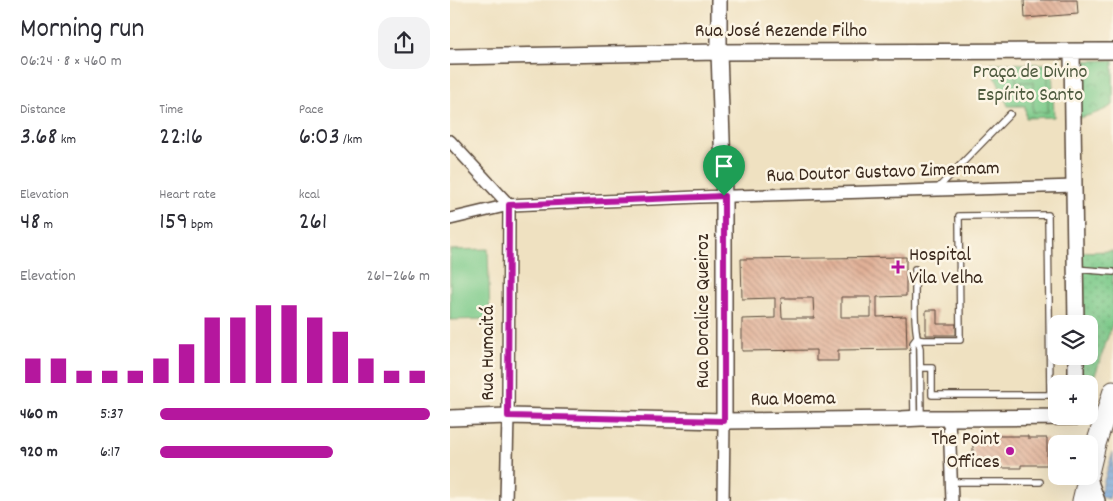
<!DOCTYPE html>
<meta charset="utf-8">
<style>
body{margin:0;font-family:Dekko,sans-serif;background:#f2f2f3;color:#2b2b33;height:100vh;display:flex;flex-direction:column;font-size:19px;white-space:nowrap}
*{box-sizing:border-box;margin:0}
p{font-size:16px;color:#7c7c81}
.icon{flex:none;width:28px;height:28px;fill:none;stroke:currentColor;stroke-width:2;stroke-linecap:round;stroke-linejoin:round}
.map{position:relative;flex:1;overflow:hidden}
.details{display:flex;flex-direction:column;background:#fff;width:450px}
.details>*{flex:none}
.buttons{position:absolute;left:598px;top:315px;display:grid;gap:10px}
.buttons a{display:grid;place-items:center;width:50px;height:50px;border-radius:10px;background:#fff;box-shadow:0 5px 20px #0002;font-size:25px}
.pin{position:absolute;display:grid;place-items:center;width:42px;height:42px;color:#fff;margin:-51px -21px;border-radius:50% 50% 50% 0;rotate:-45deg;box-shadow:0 0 5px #0007}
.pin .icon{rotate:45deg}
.round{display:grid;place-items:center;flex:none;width:52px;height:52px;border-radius:15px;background:#f2f2f3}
.overview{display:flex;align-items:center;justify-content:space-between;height:85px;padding:0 20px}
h1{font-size:28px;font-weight:600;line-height:38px}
.stats{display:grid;grid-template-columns:repeat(3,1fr);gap:8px;height:85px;padding:5px 20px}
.stats div{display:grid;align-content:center}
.stats b{font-size:25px;font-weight:600}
.stats small{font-size:14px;font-weight:400}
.stats p{font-size:14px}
.chart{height:140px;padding:10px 20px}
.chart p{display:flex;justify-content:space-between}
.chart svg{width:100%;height:90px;margin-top:5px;stroke:#b5179e;stroke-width:6}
ul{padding:0 20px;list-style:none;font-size:16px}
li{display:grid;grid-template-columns:80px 60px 1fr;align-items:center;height:38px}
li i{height:12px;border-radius:6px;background:#b5179e}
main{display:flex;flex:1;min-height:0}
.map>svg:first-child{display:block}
.grass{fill:url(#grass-dots);stroke:#5b7a54}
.park{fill:url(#park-crowns);stroke:#5b7a54}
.pitch{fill:#7bca8a;stroke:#5b7a54}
.water{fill:url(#water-rules);stroke:#52647a}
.building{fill:url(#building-back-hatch);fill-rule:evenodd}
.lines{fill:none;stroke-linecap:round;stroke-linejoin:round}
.service-casing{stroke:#564536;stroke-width:8}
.minor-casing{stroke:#564536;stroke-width:14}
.tertiary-casing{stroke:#564536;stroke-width:18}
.primary-casing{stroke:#564536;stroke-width:21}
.service{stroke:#fff;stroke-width:5.5}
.minor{stroke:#fff;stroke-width:11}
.tertiary{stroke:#fff;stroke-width:15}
.primary{stroke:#fff;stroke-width:19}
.route-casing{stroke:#fff;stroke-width:10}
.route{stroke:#b5179e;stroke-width:6}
.poi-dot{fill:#b5179e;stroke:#fcf5e5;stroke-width:2}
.labels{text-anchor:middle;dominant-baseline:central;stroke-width:5;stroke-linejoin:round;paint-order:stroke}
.street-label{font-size:20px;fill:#3b2a1e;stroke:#fcf5e5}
.park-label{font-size:20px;fill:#4e5a3e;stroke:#fcf5e5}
.poi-label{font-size:20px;fill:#3b2a1e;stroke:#fcf5e5;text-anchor:start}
</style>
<main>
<section class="details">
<div class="overview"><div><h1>Morning run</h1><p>06:24 · 8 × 460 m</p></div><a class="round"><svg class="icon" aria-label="share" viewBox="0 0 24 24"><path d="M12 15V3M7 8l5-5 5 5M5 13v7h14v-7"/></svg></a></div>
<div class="stats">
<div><p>Distance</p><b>3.68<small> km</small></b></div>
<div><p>Time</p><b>22:16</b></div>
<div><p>Pace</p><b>6:03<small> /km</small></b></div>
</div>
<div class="stats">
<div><p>Elevation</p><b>48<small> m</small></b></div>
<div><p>Heart rate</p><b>159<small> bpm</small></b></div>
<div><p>kcal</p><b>261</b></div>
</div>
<div class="chart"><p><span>Elevation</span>261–266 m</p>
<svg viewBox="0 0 160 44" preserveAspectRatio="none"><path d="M5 44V32M15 44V32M25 44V38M35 44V38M45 44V38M55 44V32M65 44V25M75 44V12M85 44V12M95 44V6M105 44V6M115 44V12M125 44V19M135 44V32M145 44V38M155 44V38"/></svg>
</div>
<ul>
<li><b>460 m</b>5:37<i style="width:100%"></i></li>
<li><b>920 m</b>6:17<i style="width:64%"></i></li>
</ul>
</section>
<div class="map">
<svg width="663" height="501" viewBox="0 0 663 501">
<defs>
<pattern id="grass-dots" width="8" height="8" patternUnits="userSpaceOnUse" patternTransform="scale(1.25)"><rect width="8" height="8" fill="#7bca8a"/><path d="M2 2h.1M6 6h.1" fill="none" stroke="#66a470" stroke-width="1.8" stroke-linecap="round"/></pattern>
<pattern id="park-crowns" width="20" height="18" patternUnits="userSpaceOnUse" patternTransform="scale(1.25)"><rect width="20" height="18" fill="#7bca8a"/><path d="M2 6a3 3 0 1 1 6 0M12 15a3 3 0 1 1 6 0" fill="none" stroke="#66a470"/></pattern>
<pattern id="water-rules" width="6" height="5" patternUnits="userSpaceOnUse" patternTransform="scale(1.25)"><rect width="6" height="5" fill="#6a9ed6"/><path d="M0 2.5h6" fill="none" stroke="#5881ad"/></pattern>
<pattern id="building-back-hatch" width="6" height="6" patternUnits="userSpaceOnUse" patternTransform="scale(1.25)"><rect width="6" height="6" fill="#e1b198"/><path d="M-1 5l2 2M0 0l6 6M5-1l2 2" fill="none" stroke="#b8907b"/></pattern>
</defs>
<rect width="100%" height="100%" fill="#fcf5e5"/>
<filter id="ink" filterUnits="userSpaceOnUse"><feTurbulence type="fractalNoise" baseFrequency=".02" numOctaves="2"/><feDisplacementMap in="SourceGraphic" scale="10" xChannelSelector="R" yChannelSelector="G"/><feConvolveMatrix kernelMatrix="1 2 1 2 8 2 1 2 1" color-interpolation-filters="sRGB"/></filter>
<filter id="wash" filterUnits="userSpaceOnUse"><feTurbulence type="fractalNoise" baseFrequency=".0096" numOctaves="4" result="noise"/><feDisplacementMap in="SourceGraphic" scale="20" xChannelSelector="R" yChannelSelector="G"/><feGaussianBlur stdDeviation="1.12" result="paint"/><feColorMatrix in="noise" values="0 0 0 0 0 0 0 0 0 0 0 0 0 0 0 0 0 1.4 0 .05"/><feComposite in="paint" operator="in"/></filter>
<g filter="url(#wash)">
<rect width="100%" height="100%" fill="#efe1c1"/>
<path class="grass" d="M663,251V322L641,387L639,388V384H630L629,356H639V324H629L627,252Z"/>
<path class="park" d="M663,60V105C652,112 641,115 629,118L628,61Z
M539,63L602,64L604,117L576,118L575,106H558Z"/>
<path class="pitch" d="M566,67H598V112H583V82H566Z
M38,249L40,319L0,320V250Z"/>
<path class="water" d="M663,452V486L659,499L649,496Z"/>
<g id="blocks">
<path class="building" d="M574,0H627L628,14L575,18Z
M456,257V296L427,297V317L456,316L457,349L388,350V361H366V350L292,351V319L325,318V298L292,299L291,259ZM391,297H421V317H391ZM331,298H363L364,318H332Z
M476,310H487V324H506V335H476Z
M541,436H578V438H597V465H571V468H551V465H523V438H541Z"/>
</g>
</g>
<g filter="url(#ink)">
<use href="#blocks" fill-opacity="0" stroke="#564536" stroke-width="1"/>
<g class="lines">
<g class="service-casing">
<path id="service" d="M486,190L560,114
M465,269C466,293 462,326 470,348L471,418
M625,269L663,272
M466,339L473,340H510L509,216L598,215L600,395H482V368H470
M464,418L463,343L466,339
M501,482H590"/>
</g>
<g class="minor-casing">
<path id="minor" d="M0,141L59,205
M0,219L59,205L248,197L625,186
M499,418L502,501
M56,501L58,416L59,205
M273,501L274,421"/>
</g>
<g class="tertiary-casing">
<path id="tertiary" d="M269,0V52L274,197V421
M622,52L626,324
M0,57L269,52L663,51
M626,356V384
M0,418L58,416L274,421L451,419L471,418H499L626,417L632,416
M639,476L641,485L647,501"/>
</g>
<g class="primary-casing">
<path id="primary" d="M639,473L646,444L663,391
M632,501L638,476"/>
</g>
<use href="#service" class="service"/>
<use href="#minor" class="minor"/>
<use href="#tertiary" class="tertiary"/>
<use href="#primary" class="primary"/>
</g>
</g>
<g class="lines" filter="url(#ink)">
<g class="route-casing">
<path id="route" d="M274,196V421L58,416L59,205Z"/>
</g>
<use href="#route" class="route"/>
</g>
<g class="poi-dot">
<path d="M445.5 259.5h5v5h5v5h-5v5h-5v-5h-5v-5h5z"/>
<circle cx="560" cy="451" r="5"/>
</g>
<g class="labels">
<g class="street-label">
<text x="331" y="32">Rua José Rezende Filho</text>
<text transform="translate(433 173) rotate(-2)">Rua Doutor Gustavo Zimermam</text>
<text transform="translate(254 311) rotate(-90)">Rua Doralice Queiroz</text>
<text transform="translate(39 353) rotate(-90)">Rua Humaitá</text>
<text transform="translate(343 400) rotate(-1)">Rua Moema</text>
</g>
<g class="park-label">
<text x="580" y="73">Praça de Divino<tspan x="580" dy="23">Espírito Santo</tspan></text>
</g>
<g class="poi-label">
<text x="459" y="256">Hospital<tspan x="459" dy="23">Vila Velha</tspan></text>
<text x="550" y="440" text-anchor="end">The Point<tspan x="550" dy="23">Offices</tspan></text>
</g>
</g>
</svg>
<div class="buttons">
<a><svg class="icon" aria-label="layers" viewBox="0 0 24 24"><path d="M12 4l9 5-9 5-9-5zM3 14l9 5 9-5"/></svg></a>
<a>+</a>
<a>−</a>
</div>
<div class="pin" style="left:274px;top:196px;background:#1e9e55"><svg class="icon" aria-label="arrive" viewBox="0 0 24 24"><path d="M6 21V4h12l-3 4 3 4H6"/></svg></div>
</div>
</main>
